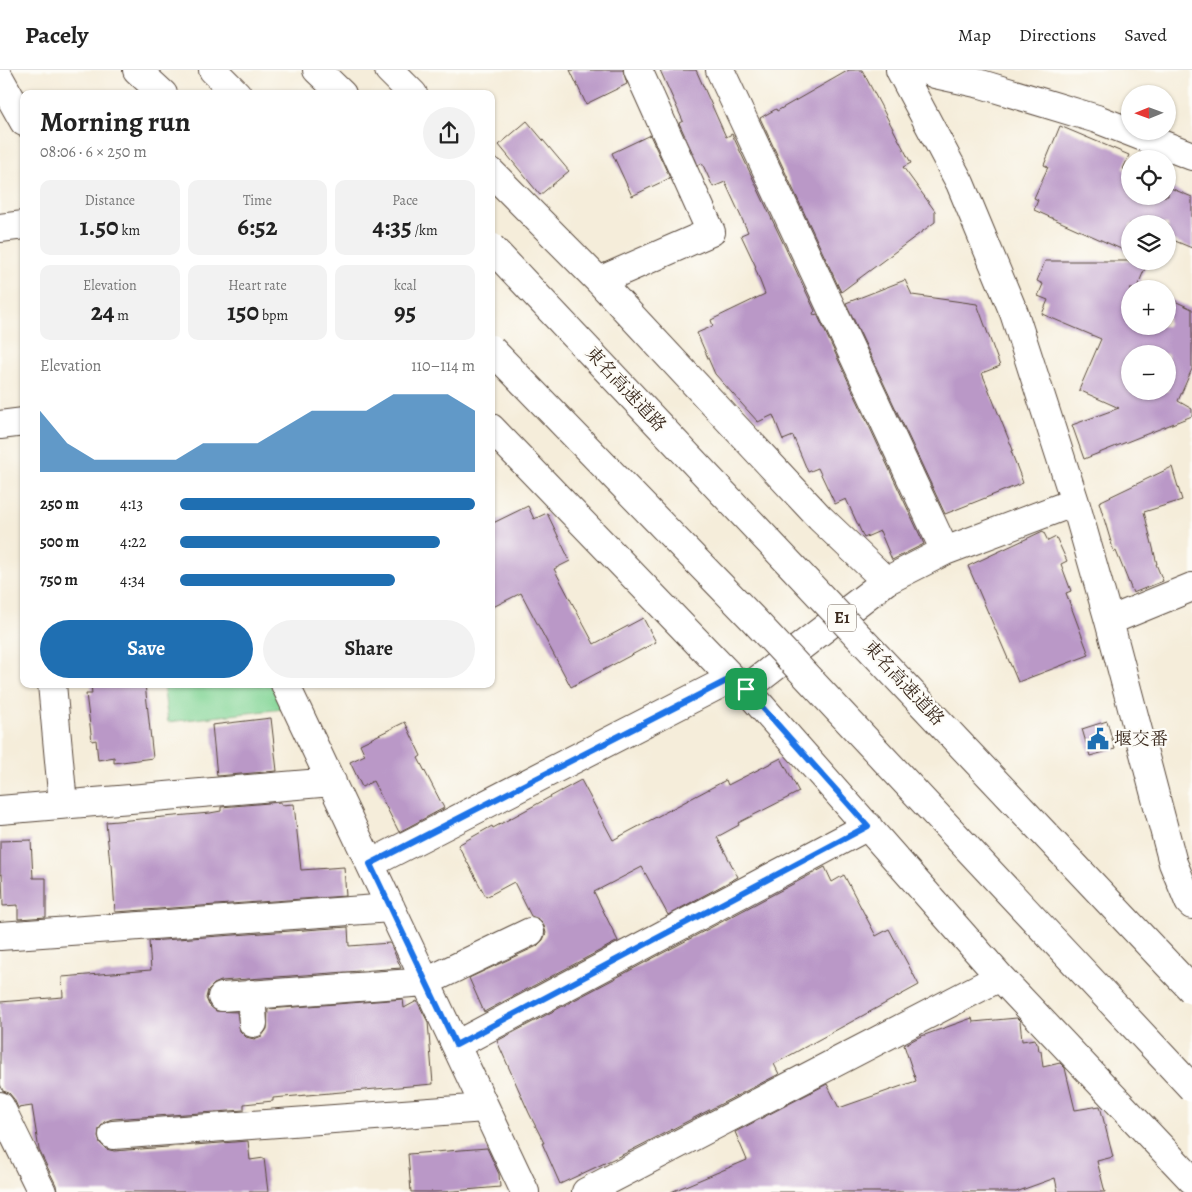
<!DOCTYPE html>
<meta charset="utf-8">
<style>
body{margin:0;font-family:Alegreya,"Noto Serif JP",serif;background:#f2f2f2;color:#222;height:100vh;display:flex;flex-direction:column;font-size:19px;white-space:nowrap}
*{box-sizing:border-box;margin:0}
p{font-size:16px;color:#767676}
.icon{flex:none;width:28px;height:28px;fill:none;stroke:currentColor;stroke-width:2;stroke-linecap:round;stroke-linejoin:round}
.map{position:relative;flex:1;overflow:hidden}
.drawer{position:absolute;left:20px;top:20px;width:475px;height:598px;display:flex;flex-direction:column;background:#fff;border-radius:10px;box-shadow:0 1px 4px #0004}
.drawer>*{flex:none}
.needle{width:32px;rotate:269deg}
.buttons{position:absolute;left:1121px;top:15px;display:grid;gap:10px}
.buttons a{display:grid;place-items:center;width:55px;height:55px;border-radius:50%;background:#fff;box-shadow:0 1px 4px #0004;font-size:25px}
.pin{position:absolute;display:grid;place-items:center;width:42px;height:42px;color:#fff;margin:-21px;border-radius:10px;box-shadow:0 2px 8px #0006}
.round{display:grid;place-items:center;flex:none;width:52px;height:52px;border-radius:26px;background:#f2f2f2}
.summary{display:flex;align-items:center;justify-content:space-between;height:85px;padding:0 20px}
h1{font-size:28px;font-weight:700;line-height:38px}
.stats{display:grid;grid-template-columns:repeat(3,1fr);gap:8px;height:85px;padding:5px 20px}
.stats div{display:grid;align-content:center;border-radius:10px;background:#f2f2f2;text-align:center}
.stats b{font-size:25px;font-weight:700}
.stats small{font-size:14px;font-weight:400}
.stats p{font-size:14px}
.chart{height:140px;padding:10px 20px}
.chart p{display:flex;justify-content:space-between}
.chart svg{width:100%;height:90px;margin-top:5px;fill:#1f6fb2;opacity:.7}
.primary-button{display:flex;gap:10px;margin-top:auto;padding:10px 20px}
.primary-button a{flex:1;height:58px;border-radius:30px;background:#1f6fb2;color:#fff;font-size:20px;font-weight:700;line-height:58px;text-align:center}
.primary-button a+a{background:#f2f2f2;color:#222}
ul{padding:0 20px;list-style:none;font-size:16px}
li{display:grid;grid-template-columns:80px 60px 1fr;align-items:center;height:38px}
li i{height:12px;border-radius:6px;background:#1f6fb2}
header{display:flex;align-items:center;gap:30px;box-sizing:border-box;height:70px;padding:0 25px;background:#fff;border-bottom:1px solid #e0e0e0}
header strong{font-size:24px}
nav{display:flex;gap:28px;margin-inline-start:auto;font-size:18px}
.map>svg:first-child{display:block}
.green{fill:#83d596;stroke:#5f805a}
.building{fill:#ba98c7;fill-rule:evenodd}
.lines{fill:none;stroke-linecap:round;stroke-linejoin:round}
.minor-casing{stroke:#57473a;stroke-width:30}
.highway-casing{stroke:#57473a;stroke-width:30}
.minor{stroke:#fff;stroke-width:28}
.highway{stroke:#fff;stroke-width:28}
.highway-bridge-casing{stroke:#57473a;stroke-width:30;stroke-linecap:butt}
.highway-bridge{stroke:#fff;stroke-width:28}
.route-casing{stroke:#fff;stroke-width:10}
.route{stroke:#1a73e8;stroke-width:6}
.labels{text-anchor:middle;dominant-baseline:central;stroke-width:4.5;stroke-linejoin:round;paint-order:stroke}
.shield{fill:#fdfcf7;stroke:#75695f;stroke-width:1}
.shield-label{font-size:16px;font-weight:bold;fill:#3b2a1e}
.street-label{font-size:18px;fill:#3b2a1e;stroke:#fdfcf7}
.poi-label{font-size:18px;fill:#3b2a1e;stroke:#fdfcf7;text-anchor:start}
</style>
<header>
<strong>Pacely</strong>
<nav><a>Map</a><a>Directions</a><a>Saved</a></nav>
</header>
<div class="map">
<svg width="1192" height="1122" viewBox="0 0 1192 1122">
<rect width="100%" height="100%" fill="#fdfcf7"/>
<filter id="ink" filterUnits="userSpaceOnUse"><feTurbulence type="fractalNoise" baseFrequency=".02" numOctaves="2"/><feDisplacementMap in="SourceGraphic" scale="10" xChannelSelector="R" yChannelSelector="G"/><feConvolveMatrix kernelMatrix="1 2 1 2 8 2 1 2 1" color-interpolation-filters="sRGB"/></filter>
<filter id="wash" filterUnits="userSpaceOnUse"><feTurbulence type="fractalNoise" baseFrequency=".0096" numOctaves="4" result="noise"/><feDisplacementMap in="SourceGraphic" scale="20" xChannelSelector="R" yChannelSelector="G"/><feGaussianBlur stdDeviation="1.12" result="paint"/><feColorMatrix in="noise" values="0 0 0 0 0 0 0 0 0 0 0 0 0 0 0 0 0 1.4 0 .05"/><feComposite in="paint" operator="in"/></filter>
<g filter="url(#wash)">
<rect width="100%" height="100%" fill="#f5edda"/>
<path class="green" d="M163,614H271L283,639L168,652Z"/>
<g id="blocks">
<path class="building" d="M570,0H623L627,14L586,34Z
M660,0H696L726,67L732,64L815,241L813,243L814,245L817,244L924,474L892,490L880,461L864,468L846,429L835,434L818,398L808,402L793,366L783,370L773,345L758,352L715,304L697,263L713,256L711,250L765,224L755,198L756,197L741,165L748,162L725,112L713,117L702,93L698,95L679,53L683,51Z
M849,0H862L911,93L903,97L935,141V152L841,222L760,48L776,39L777,41Z
M527,51L569,101L540,125L499,75Z
M1060,56L1129,85L1123,99L1130,101V126H1168V117L1192,127V178L1168,168V154H1130V183L1034,140L1038,130L1034,128L1048,97L1044,95Z
M650,65L670,108L632,126L612,83Z
M1045,191H1148L1138,215L1146,219H1130V256H1168V228L1192,239V299L1178,331L1192,339V346L1084,389L1072,355L1119,338L1079,320L1101,269L1042,244L1048,230L1038,226L1043,214L1037,211ZM1130,284H1168V321H1130Z
M905,210L912,225L977,234L1000,296L982,303L1013,380L1011,381L1023,413L945,444L846,233Z
M1172,397L1182,430L1144,442L1157,494H1156L1163,511L1133,523L1116,481L1114,482L1099,432Z
M528,436L534,449L547,443L570,491L554,499L594,574L643,548L656,572L571,617L521,523L491,538V454Z
M1043,461L1048,471L1056,467L1067,491L1061,494L1071,521L1066,523L1089,585L1018,612L968,496Z
M91,614H145L153,688L114,693V687L98,690L96,670L92,671L86,624H92Z
M271,648L277,701L217,706L212,655Z
M1107,651L1115,679L1090,686L1082,659Z
M405,652L421,686L418,688L444,738L399,762L373,711L362,717L350,692L365,685L360,674Z
M781,688L799,722L738,753L739,755L717,767L738,807L668,845L642,797L594,822L618,871L484,942L469,908L537,876L543,870L546,863L544,856L539,849L531,846L514,812L486,827L458,775L492,756L493,758L581,710L613,770L726,710L728,715Z
M281,732V735L294,734L301,800L344,797L346,826L115,842L112,794H110L106,752L210,743L221,741V737Z
M31,770L33,808H46V847L18,849V835L3,836L2,804L0,805V771Z
M825,797L832,812L844,805L876,866L889,859L919,915L774,994L779,1004L626,1083L560,1114L542,1073H544L529,1043L497,971Z
M348,857L349,876L390,873L401,898L221,911L214,914L208,920L206,928L209,935L216,941L237,942L240,961L246,967L254,969L262,966L267,959L268,939L403,929L404,938L417,931L428,952L433,1014L273,1028V1031L244,1034V1040L112,1049L104,1052L99,1059L98,1067L100,1073L106,1079L114,1081L248,1071L250,1090L264,1088L268,1122H57L56,1115L39,1080L32,1036L18,1038L14,1029L9,1023L3,1021L0,1014V932L63,927L62,907L151,900L149,871Z
M972,948L973,952L1017,948L1020,951L1022,971L1035,969L1036,974H1038L1039,981H1041L1043,997L1060,993L1065,998L1075,1040L1100,1036L1113,1087L1097,1091L1105,1122H1058L1055,1108L1016,1122H671L747,1090L735,1062L827,1014L839,1038L916,1011L904,975L919,967Z
M487,1078L499,1104L500,1117L442,1122H411L408,1084Z"/>
</g>
</g>
<g filter="url(#ink)">
<use href="#blocks" fill-opacity="0" stroke="#57473a" stroke-width="1"/>
<g class="lines">
<g class="minor-casing">
<path id="minor" d="M137,0L163,24
M389,0L413,24
M720,0L945,481
M900,0L960,113L1014,243L1075,432L1109,551L1173,793L1189,832L1192,835
M926,0L935,4L981,14L1097,49L1192,86
M0,9L24,52
M491,102L599,211L820,448L886,511
M0,158L24,155
M599,211L711,162L638,0
M0,355L24,352
M491,358L732,608L746,619L1000,907L1192,1110
M1109,551L1192,517
M52,614L63,734
M285,614L525,1122
M746,619L886,511L945,481L1075,432
M0,740L332,712
M370,794L732,608
M0,866L391,838
M251,924L253,953
M222,927L426,912L530,862
M456,975L868,756
M0,1036L42,1122
M113,1065L485,1038
M586,1122L1000,907"/>
</g>
<g class="highway-casing">
<path id="highway" d="M213,0L237,24
M317,0L342,24"/>
</g>
<use href="#minor" class="minor"/>
<use href="#highway" class="highway"/>
<g class="highway-bridge-casing">
<path id="highway-bridge" d="M491,177L1192,920
M491,279L752,548L1192,1018"/>
</g>
<use href="#highway-bridge" class="highway-bridge"/>
</g>
</g>
<g class="lines" filter="url(#ink)">
<g class="route-casing">
<path id="route" d="M732,608L746,619L868,756L456,975L370,794Z"/>
</g>
<use href="#route" class="route"/>
</g>
<defs>
<g id="civic-bare" transform="scale(1.725)"><path d="M-.6-6.5H3V-4.5H.6V-3L4-1V1h2V6H-6V1h2V-1L-.6-3ZM-1.2 2.5V6h2.4V2.5Z" fill="#1f6fb2" stroke="#fdfcf7" stroke-width="2.5" paint-order="stroke"/></g>
</defs>
<g fill-rule="evenodd">
<use href="#civic-bare" x="1098" y="669"/>
</g>
<g class="labels">
<rect class="shield" x="828" y="534.5" width="28" height="27" rx="4"/>
<g class="shield-label">
<text x="842" y="548">E1</text>
</g>
<g class="street-label">
<text transform="translate(626 319) rotate(47)">東名高速道路</text>
<text transform="translate(904 613) rotate(47)">東名高速道路</text>
</g>
<g class="poi-label">
<text x="1114" y="669">堰交番</text>
</g>
</g>
</svg>
<div class="buttons">
<a><svg class="needle" viewBox="-14 -14 28 28"><path d="M0-13l5 13h-10z" fill="#e53935"/><path d="M0 13l5-13h-10z" fill="#767676"/></svg></a>
<a><svg class="icon" aria-label="locate" viewBox="0 0 24 24"><circle cx="12" cy="12" r="6"/><path d="M12 2v4M12 18v4M2 12h4M18 12h4"/></svg></a>
<a><svg class="icon" aria-label="layers" viewBox="0 0 24 24"><path d="M12 4l9 5-9 5-9-5zM3 14l9 5 9-5"/></svg></a>
<a>+</a>
<a>−</a>
</div>
<div class="pin" style="left:746px;top:619px;background:#1e9e55"><svg class="icon" aria-label="arrive" viewBox="0 0 24 24"><path d="M6 21V4h12l-3 4 3 4H6"/></svg></div>
<section class="drawer">
<div class="summary"><div><h1>Morning run</h1><p>08:06 · 6 × 250 m</p></div><a class="round"><svg class="icon" aria-label="share" viewBox="0 0 24 24"><path d="M12 15V3M7 8l5-5 5 5M5 13v7h14v-7"/></svg></a></div>
<div class="stats">
<div><p>Distance</p><b>1.50<small> km</small></b></div>
<div><p>Time</p><b>6:52</b></div>
<div><p>Pace</p><b>4:35<small> /km</small></b></div>
</div>
<div class="stats">
<div><p>Elevation</p><b>24<small> m</small></b></div>
<div><p>Heart rate</p><b>150<small> bpm</small></b></div>
<div><p>kcal</p><b>95</b></div>
</div>
<div class="chart"><p><span>Elevation</span>110–114 m</p>
<svg viewBox="0 0 160 44" preserveAspectRatio="none"><path d="M0 44V14L10 30L20 38L30 38L40 38L50 38L60 30L70 30L80 30L90 22L100 14L110 14L120 14L130 6L140 6L150 6L160 14V44z"/></svg>
</div>
<ul>
<li><b>250 m</b>4:13<i style="width:100%"></i></li>
<li><b>500 m</b>4:22<i style="width:88%"></i></li>
<li><b>750 m</b>4:34<i style="width:73%"></i></li>
</ul>
<div class="primary-button"><a>Save</a><a>Share</a></div>
</section>
</div>
